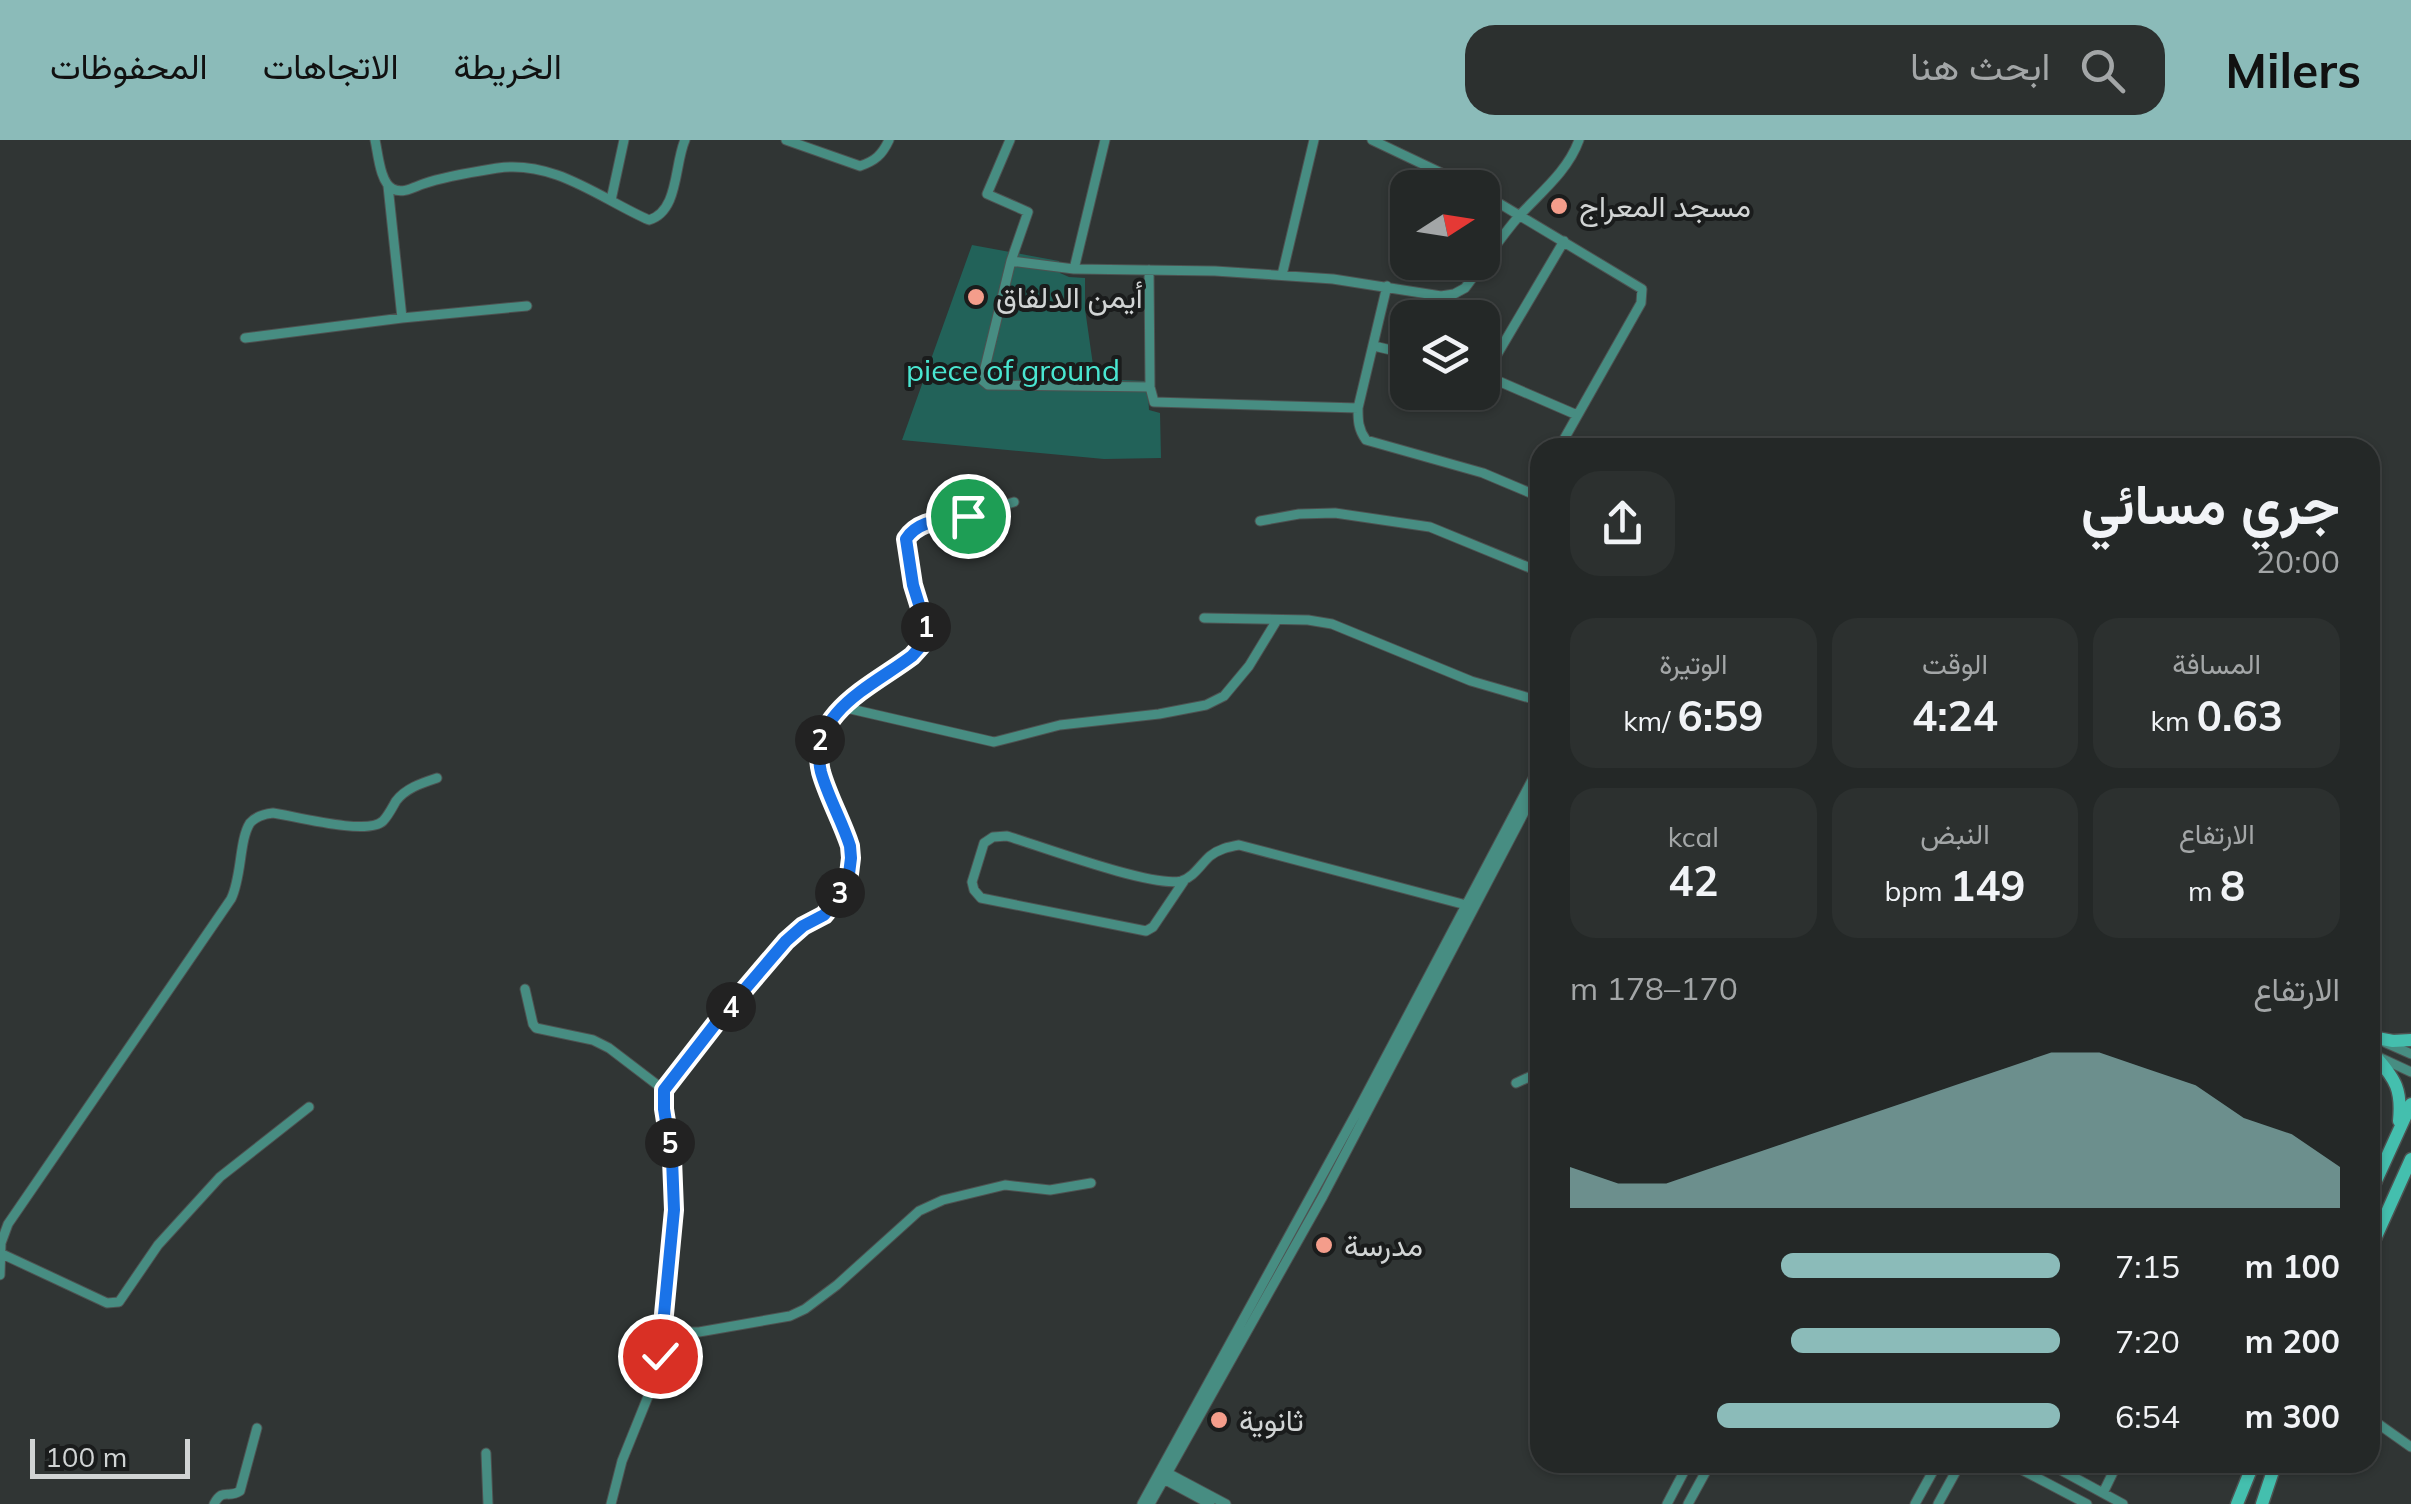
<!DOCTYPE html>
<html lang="ar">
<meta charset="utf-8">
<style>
body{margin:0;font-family:Mulish,Vazirmatn,sans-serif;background:#2c302f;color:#f1f3f6;direction:rtl;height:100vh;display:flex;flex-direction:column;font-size:38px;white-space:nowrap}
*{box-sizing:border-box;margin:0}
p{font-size:32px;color:#a3a6a7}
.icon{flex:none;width:55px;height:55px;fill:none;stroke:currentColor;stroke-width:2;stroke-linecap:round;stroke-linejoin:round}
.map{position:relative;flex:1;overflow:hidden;direction:ltr}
.drawer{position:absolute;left:1530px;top:298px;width:850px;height:1035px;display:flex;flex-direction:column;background:#242827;border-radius:30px;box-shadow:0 2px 8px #0004,0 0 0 2px #414444;direction:rtl}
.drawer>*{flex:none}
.needle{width:65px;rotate:78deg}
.controls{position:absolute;left:1390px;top:30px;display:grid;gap:20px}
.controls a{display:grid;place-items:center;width:110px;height:110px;border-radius:20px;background:#242827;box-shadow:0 2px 8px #0004,0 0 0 2px #414444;font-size:50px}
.scale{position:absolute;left:30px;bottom:25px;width:160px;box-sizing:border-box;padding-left:10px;border:5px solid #d1d4d4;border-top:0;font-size:28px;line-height:35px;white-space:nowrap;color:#d1d4d4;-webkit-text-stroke:8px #1a1c1c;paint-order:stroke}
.pin{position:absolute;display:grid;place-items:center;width:85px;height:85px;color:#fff;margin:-42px;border:5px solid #fff;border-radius:50%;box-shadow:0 2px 10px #0007}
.km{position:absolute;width:50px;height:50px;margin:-25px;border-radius:50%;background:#222;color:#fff;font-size:28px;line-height:50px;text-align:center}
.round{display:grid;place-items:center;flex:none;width:105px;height:105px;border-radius:30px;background:#2c302f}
.head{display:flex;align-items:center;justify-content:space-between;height:170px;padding:0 40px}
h1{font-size:55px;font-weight:700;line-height:75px}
.metrics{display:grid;grid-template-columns:repeat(3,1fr);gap:15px;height:170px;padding:10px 40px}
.metrics div{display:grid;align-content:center;border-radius:25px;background:#2c302f;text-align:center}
.metrics b{font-size:42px;font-weight:700}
.metrics small{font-size:28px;font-weight:400}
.metrics p{font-size:28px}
.chart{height:280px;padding:20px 40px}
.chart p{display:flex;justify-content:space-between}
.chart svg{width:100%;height:180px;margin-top:10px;fill:#8bbbb9;opacity:.7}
ul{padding:0 40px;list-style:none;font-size:32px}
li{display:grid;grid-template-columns:160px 120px 1fr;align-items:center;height:75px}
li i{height:25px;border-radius:12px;background:#8bbbb9}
header{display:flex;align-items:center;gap:60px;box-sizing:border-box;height:140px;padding:0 50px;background:#8bbbb9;color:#111}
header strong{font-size:48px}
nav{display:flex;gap:55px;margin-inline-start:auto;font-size:35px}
.search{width:700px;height:90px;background:#2c302f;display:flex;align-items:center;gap:25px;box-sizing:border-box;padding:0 35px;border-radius:30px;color:#a3a6a7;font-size:38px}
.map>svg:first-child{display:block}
.green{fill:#226259}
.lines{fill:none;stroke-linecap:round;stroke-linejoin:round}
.street-casing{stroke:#4d5251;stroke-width:11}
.secondary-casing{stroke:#4d5251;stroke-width:15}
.street{stroke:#478d82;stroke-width:9}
.secondary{stroke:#44bfae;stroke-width:12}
.route-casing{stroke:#fff;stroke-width:20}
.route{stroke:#1a73e8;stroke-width:12}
.poi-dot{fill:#f49d8b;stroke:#1a1c1c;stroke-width:4}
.labels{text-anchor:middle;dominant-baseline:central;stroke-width:8;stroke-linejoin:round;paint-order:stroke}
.poi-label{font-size:30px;fill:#d1d4d4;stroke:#1a1c1c;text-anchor:start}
.park-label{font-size:30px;fill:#49e6d1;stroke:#1a1c1c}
</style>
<header>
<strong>Milers</strong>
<div class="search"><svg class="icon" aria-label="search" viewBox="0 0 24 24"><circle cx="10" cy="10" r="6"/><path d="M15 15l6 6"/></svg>ابحث هنا</div>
<nav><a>الخريطة</a><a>الاتجاهات</a><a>المحفوظات</a></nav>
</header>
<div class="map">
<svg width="2411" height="1364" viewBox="0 0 2411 1364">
<rect width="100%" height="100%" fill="#303534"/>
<path class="green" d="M972,105L1059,121L1060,133L1069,137L1085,138V169L1095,239H1120L1122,250V240L1147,241L1144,251L1148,252L1149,270L1160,273L1161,318L1104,319L902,300Z"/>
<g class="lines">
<g class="street-casing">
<path id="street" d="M375,0C378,13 380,43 393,49C403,54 414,47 423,44C446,36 473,32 498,28C555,20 601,59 649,80C679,71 674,25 685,0
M786,0L860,26C875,21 882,15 889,0
M1010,0L987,54L1028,72L1011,121L982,240L988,245L1150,247
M1372,0L1473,48
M388,46L402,178
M1482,53L1642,149L1641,163L1559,308
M611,60L624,0
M1011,121L1074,129L1215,131L1333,139L1441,156L1454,154L1465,148C1483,124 1499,99 1519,76C1540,53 1568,31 1579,0
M1074,129L1105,0
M1149,130L1150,247L1154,262L1358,268
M1282,135L1314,0
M1387,146L1358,268C1358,280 1358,289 1366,300L1483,333L1540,357
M245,198L402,178L527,166
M1374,206L1408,214
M1482,234L1577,275
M1485,235L1564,101
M1260,381L1299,374L1335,373L1430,387L1540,432
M1204,478L1308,480L1332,484L1471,541L1540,561
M842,567L994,602L1060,585L1159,574L1206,565L1224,556L1249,526L1277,480
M1184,741L1153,787L1146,791L981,758L974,750L972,742L984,703L993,697L1007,696C1040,706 1153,748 1181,741C1194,737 1200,725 1210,716C1219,709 1228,707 1239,705L1470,766
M525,849L533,884L536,888L593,900L609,908L664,950L672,1019L674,1070L664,1192L649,1254L622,1321L611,1364
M2386,903L2411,914
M2370,913L2411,932
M1516,943L1540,932
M664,950C692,910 725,874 757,837C769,824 778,808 791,796C804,783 822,779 834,764C846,746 852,727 850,706C842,681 828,657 821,632C807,573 874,545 912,516C919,508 925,500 926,489C927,462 887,407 916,387C927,380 941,381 954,379C974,374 994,368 1014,362
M0,1113L107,1163L119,1162L158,1105L220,1037L309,967
M0,1135L1,1103L8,1084L231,759C242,737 239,700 250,683C256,676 264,674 273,673C294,676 368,696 383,681C388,676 392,668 396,661C406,648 422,643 437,638
M664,1192H699L790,1176L805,1169L837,1145L919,1071L943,1060L1005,1045L1050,1050L1091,1043
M2370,1278L2411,1307
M486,1313L488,1364
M2007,1322L2087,1364
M2046,1322L2123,1364
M1162,1330L1226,1364
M1160,1337L1210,1364
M2103,1353L2118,1322
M214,1364C223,1347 228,1359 240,1351L257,1288
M1142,1364L1358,970L1540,625
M1150,1364L1323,1056L1540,642
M1667,1364L1689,1322
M1688,1364L1711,1322
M1915,1364L1938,1322
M1938,1364L1961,1322"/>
</g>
<g class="secondary-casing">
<path id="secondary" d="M2372,897L2393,901L2411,900
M2376,917C2396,940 2402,950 2399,981
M2370,1054L2411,964
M2370,1110L2411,1019
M2237,1364L2254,1322
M2262,1364L2276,1322"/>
</g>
<use href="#street" class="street"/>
<use href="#secondary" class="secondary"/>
</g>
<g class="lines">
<g class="route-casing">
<path id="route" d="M660,1216L674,1070L672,1019L664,969V950L716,883L786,801L803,786L824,775L834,763L849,734L851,718L850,706C842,681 828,657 821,632C807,573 874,545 912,516L921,506L926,487L913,445L906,399C920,378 945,381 968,376"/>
</g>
<use href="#route" class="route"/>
</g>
<g class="poi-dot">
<circle cx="1559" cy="66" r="10"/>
<circle cx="976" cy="157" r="10"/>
<circle cx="1324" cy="1105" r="10"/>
<circle cx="1219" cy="1280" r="10"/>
</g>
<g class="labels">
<g class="poi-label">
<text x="1579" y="66">مسجد المعراج</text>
<text x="996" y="157">أيمن الدلفاق</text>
<text x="1344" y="1105">مدرسة</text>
<text x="1239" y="1280">ثانوية</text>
</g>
<g class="park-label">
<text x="1013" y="230">piece of ground</text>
</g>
</g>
</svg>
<div class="controls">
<a><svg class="needle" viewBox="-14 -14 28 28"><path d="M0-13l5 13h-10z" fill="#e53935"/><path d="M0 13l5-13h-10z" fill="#a3a6a7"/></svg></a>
<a><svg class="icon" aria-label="layers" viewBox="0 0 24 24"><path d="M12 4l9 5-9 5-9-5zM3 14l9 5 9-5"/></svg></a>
</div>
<div class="scale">100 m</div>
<div class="pin" style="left:968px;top:376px;background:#1e9e55"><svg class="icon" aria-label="arrive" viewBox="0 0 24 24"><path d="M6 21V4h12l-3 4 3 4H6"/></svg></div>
<div class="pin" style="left:660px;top:1216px;background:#d93025"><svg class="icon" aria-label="check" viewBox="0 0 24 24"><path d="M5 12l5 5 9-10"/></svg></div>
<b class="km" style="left:926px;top:487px">1</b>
<b class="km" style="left:820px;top:600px">2</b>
<b class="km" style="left:840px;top:753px">3</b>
<b class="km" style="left:731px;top:867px">4</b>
<b class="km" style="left:670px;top:1003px">5</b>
<section class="drawer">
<div class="head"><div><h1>جري مسائي</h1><p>20:00</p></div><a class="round"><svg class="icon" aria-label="share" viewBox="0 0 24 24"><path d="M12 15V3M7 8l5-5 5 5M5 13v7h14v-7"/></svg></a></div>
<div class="metrics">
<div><p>المسافة</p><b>0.63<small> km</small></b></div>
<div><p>الوقت</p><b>4:24</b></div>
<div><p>الوتيرة</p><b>6:59<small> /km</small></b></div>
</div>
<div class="metrics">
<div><p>الارتفاع</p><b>8<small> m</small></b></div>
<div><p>النبض</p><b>149<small> bpm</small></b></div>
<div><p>kcal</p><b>42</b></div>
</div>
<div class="chart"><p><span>الارتفاع</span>170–178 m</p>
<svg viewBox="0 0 160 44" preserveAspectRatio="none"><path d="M0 44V34L10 38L20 38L30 34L40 30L50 26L60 22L70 18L80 14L90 10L100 6L110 6L120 10L130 14L140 22L150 26L160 34V44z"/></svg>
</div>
<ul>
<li><b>100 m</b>7:15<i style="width:57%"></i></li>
<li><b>200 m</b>7:20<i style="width:55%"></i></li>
<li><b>300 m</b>6:54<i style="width:70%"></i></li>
</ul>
</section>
</div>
